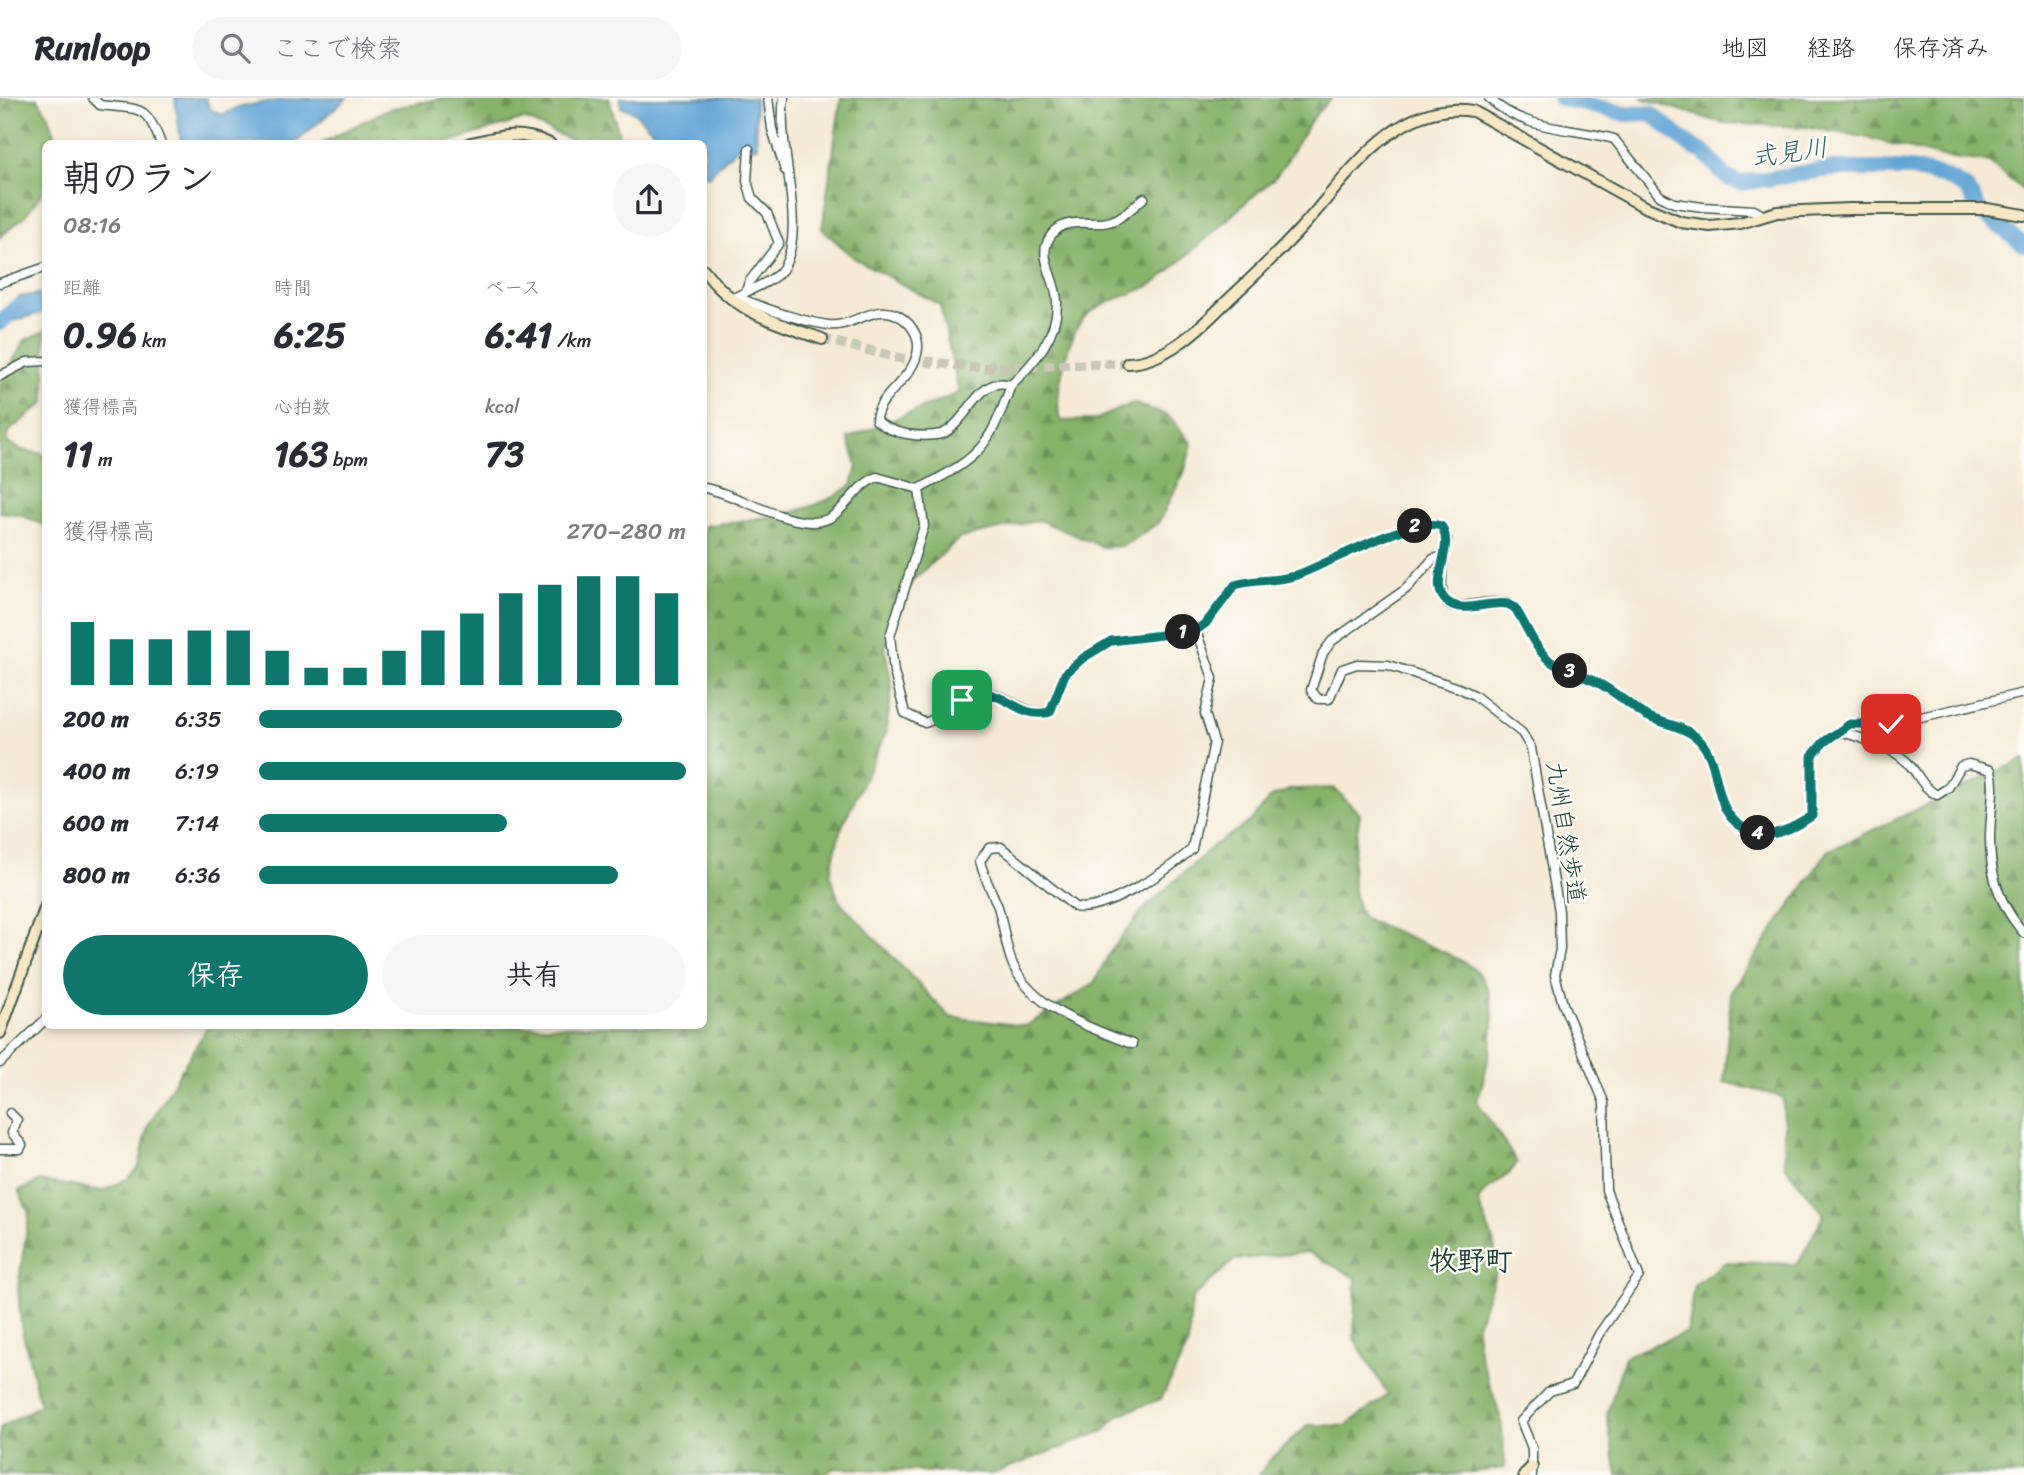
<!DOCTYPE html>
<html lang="ja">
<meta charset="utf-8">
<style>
body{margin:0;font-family:Sriracha,"Klee One",sans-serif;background:#f7f7f7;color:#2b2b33;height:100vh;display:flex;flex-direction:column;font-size:26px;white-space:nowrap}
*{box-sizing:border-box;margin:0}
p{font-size:23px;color:#7c7c81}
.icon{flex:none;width:38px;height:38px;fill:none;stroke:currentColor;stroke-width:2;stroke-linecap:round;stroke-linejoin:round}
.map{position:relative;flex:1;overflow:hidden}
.sheet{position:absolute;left:42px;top:42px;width:665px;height:889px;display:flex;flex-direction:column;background:#fff;border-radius:10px;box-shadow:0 4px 10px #0003}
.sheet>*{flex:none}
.pin{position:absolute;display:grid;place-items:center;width:60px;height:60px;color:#fff;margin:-30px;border-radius:14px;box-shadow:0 4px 10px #0006}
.km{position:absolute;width:35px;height:35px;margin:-18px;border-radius:50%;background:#222;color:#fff;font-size:19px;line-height:35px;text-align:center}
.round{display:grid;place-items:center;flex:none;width:74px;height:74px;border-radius:37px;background:#f7f7f7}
.overview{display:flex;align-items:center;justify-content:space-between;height:119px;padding:0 21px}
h1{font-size:38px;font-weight:700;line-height:52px}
.figures{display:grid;grid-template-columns:repeat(3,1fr);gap:10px;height:119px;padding:7px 21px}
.figures div{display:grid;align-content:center}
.figures b{font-size:35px;font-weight:700}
.figures small{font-size:19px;font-weight:400}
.figures p{font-size:19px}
.chart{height:196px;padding:14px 21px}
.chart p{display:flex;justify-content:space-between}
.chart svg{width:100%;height:126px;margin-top:7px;stroke:#0f766e;stroke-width:6}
.primary-button{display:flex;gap:14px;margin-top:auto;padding:14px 21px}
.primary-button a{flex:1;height:80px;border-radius:42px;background:#0f766e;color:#fff;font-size:28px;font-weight:700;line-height:80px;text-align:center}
.primary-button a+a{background:#f7f7f7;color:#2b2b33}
ul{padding:0 21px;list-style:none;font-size:23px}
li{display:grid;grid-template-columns:112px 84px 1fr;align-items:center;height:52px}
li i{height:18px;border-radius:9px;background:#0f766e}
header{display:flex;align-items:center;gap:42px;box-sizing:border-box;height:98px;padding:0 35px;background:#fff;border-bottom:2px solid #e1e1e2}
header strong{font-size:33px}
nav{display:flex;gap:38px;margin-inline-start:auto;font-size:24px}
.search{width:490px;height:63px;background:#f7f7f7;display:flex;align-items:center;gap:18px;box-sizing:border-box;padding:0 24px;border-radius:38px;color:#7c7c81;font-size:26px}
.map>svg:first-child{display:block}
.forest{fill:url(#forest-firs);stroke:#52784f;stroke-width:2}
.water{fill:#5fa3d4;stroke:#3f7084;stroke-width:2}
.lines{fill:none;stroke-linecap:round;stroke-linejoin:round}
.river{stroke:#5fa3d4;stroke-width:16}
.secondary-tunnel{stroke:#cbc7b5;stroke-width:10;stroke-dasharray:10 5;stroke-linecap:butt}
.street-casing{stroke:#3f574c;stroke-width:11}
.secondary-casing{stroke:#3f574c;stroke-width:14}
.street{stroke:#fff;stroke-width:8}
.secondary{stroke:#f7e8c3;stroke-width:10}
.route-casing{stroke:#fff;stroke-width:14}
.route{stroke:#0f766e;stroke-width:9}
.labels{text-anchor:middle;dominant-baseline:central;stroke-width:5;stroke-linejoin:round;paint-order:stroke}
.street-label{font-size:24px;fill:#1f3d34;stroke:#fdfcf7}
.water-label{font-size:26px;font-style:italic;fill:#35616c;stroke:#fdfcf7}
.quarter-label{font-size:28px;font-weight:bold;fill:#1f3d34;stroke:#fdfcf7}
</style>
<header>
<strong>Runloop</strong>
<div class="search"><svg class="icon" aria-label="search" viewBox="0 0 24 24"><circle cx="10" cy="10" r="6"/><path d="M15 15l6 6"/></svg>ここで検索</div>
<nav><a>地図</a><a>経路</a><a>保存済み</a></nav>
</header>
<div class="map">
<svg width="2024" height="1377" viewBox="0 0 2024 1377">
<defs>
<pattern id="forest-firs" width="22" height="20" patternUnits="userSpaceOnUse" patternTransform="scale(1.75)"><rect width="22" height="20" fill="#86b26a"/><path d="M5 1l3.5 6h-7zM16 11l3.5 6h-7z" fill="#6d9258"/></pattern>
</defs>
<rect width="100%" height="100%" fill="#fdfcf7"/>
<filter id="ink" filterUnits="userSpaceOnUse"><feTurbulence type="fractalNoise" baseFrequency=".0143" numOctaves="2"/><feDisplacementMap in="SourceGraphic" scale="14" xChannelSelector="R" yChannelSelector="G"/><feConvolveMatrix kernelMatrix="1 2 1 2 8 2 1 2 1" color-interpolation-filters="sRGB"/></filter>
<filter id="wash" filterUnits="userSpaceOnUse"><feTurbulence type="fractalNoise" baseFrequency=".00686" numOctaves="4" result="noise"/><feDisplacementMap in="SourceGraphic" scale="28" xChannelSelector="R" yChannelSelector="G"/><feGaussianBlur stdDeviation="1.57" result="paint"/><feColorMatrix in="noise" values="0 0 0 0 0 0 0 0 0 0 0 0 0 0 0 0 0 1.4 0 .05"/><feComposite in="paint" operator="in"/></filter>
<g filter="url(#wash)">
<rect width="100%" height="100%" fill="#f6ead5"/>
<path class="forest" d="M0,0H37L49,18L58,45L46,46L45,91L25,118L0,139Z
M444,0H609L621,45H578L524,21L446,45H322L388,11Z
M841,0H1332C1304,24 1298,49 1277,77C1268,87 1255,96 1245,105C1218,131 1190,155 1161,180C1139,199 1095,200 1079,226C1067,246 1052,302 1061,323L1095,322L1133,305L1169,318L1192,346L1184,375L1158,425L1123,448L1103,449L1039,422L960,440L913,482L885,550L892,589L886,635L840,733L830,776L839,803L950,919L1026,928L1094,885L1110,854L1143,812L1213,748L1251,723L1271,699L1292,691L1334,690L1360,716C1354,753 1345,786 1363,820C1387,831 1460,857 1476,873C1507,905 1488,967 1477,1004L1517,1064C1509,1082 1488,1085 1478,1103L1493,1142L1498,1169L1476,1230L1479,1255L1501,1320L1505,1370L1448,1377H1259L1269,1363L1308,1327L1345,1328L1388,1297L1354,1240L1356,1180L1308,1154L1234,1162L1192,1200L1188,1247L1161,1301L1118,1317L1104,1333L992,1376L834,1370L823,1377H0V1330L40,1307L21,1227L18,1189L29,1116L19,1093L40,1083L103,1093L127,1081L139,1069L148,1028L208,928H704V428C754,420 810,419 852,387L857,368L848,340L959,295L940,207L854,160L822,131Z
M1641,0H2024V93L1989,64L1943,59L1865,39L1805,29L1722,25Z
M45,233V304L8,334L6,344L21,352L45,356V428L22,417L0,414V286L25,242Z
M2024,661V1377H1617L1607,1317L1625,1258L1687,1234L1694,1187L1726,1164L1798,1166L1824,1116L1785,1068L1783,999L1724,984L1731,894L1828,753Z"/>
<path class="water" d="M175,0H206L210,11L222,17C253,0 309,0 347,0L295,45L181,46Z
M620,0H755L757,49L738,48C730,59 716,66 711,78L704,77V46L665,45L633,13L621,9Z
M45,195V214L12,223L7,209L20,199Z"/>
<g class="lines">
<path class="river" d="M1560,0L1626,16L1651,15L1689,47L1705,55L1726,79L1741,85L1829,71H1911L1945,79L1966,90L1982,115L2024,147
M0,225L16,209L46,207"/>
</g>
</g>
<g filter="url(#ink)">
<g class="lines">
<path class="secondary-tunnel" d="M822,241L904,261L981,270L1128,265"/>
<g class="street-casing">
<path id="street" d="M93,0L100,7C140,12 146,5 161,46
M768,0L772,31L785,72
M1489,0C1523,33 1570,29 1614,41L1660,98L1674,105L1703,109L1754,112L1764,118
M0,185L46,169
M746,193L749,184L779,145L767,115L752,100L747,83L749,51
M735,199C748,193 774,183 782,172C809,132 776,50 784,0
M737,199C767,211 796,222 828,227C855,231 881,196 909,226C915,233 919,240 918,250C916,281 878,295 876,322C891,337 922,340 942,336C969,324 978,276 1011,287C988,352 979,359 919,391
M0,278L27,264L46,263
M1011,287C1034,265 1058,238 1057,204C1057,179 1032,155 1055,133C1070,119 1091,128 1108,124C1122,121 1133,109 1144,100
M704,390C737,394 802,440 833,418C850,405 856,388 877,379L919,391
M919,391L924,428L890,538L894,574L905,615L925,625C944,619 958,599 977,595C1003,589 1022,621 1050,613L1065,576L1083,560L1111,543L1196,533L1206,525L1235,487C1254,482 1274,484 1294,478C1327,467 1412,417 1441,428L1447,441L1444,458L1433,461L1406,491L1332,543L1323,555L1311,592L1318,601H1329L1342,571L1357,566L1388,567L1459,590L1474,597L1522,635L1531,650L1559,813L1560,851L1555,877L1563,906L1604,1004L1606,1092L1639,1178L1599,1236L1573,1286L1550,1293L1521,1323L1532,1350V1377
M1444,458C1433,538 1464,496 1509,506L1515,510C1526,527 1534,550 1550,563C1564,574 1583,577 1598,585C1616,594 1630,608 1647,617C1662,626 1682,627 1696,639C1727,665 1706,719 1753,734C1774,741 1795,729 1812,718V658L1824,644L1850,626H1891L2024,595
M1840,633C1863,641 1889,647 1907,664C1919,676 1921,689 1937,697L1948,690L1961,668L1969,666L1991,672C1995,688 1992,703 1991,720C1987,764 1994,801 2024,835
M1132,946C1090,930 1033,911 1013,867C1005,849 1004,827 998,809C992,793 984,780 980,763L989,750L1001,749L1075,809C1104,816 1170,771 1192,751L1214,644L1205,616L1213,580L1196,533
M0,965L46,921
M0,1051H20L22,1047L12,1035L17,1022L10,1015"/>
</g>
<g class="secondary-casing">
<path id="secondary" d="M468,46C499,38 520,32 550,46
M704,172C734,214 776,225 822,241
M1128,265C1164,264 1198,232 1222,208C1249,182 1277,157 1302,129C1346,81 1395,0 1473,13L1643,108L1681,124L1710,128L1740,125L1777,114L1850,111H1987L2024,117
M0,935L46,808
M1524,1377L1532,1369"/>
</g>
<use href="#street" class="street"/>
<use href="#secondary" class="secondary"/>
</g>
</g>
<g class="lines" filter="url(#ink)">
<g class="route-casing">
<path id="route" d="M962,602C1002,580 1012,623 1050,614L1065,576L1083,560L1111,543L1195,533L1206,525L1235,487C1254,481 1274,484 1294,478C1327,467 1412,417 1441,428C1457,450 1424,489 1449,505C1465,516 1490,502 1508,506L1515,510C1526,527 1534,550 1550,563C1564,574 1583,577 1598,585C1616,594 1630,608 1647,618C1662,626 1682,627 1696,639C1727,665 1706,719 1753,734C1774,741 1795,729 1812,718V658L1824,644L1850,626H1891"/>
</g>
<use href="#route" class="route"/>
</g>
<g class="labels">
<g class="street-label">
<text transform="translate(1566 734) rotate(81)">九州自然歩道</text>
</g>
<g class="water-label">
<text transform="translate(1789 54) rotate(-8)">式見川</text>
</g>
<g class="quarter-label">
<text x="1471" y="1162">牧野町</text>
</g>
</g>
</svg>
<div class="pin" style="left:962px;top:602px;background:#1e9e55"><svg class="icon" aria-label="arrive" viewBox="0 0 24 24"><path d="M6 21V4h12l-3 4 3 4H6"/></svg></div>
<div class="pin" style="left:1891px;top:626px;background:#d93025"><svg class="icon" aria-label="check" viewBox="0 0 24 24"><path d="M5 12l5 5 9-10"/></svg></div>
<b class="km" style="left:1183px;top:534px">1</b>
<b class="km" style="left:1415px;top:428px">2</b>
<b class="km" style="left:1570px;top:573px">3</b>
<b class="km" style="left:1758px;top:735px">4</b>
<section class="sheet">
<div class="overview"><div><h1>朝のラン</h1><p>08:16</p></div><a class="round"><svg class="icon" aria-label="share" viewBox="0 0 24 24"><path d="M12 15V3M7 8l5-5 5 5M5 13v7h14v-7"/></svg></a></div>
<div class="figures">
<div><p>距離</p><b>0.96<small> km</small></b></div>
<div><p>時間</p><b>6:25</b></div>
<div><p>ペース</p><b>6:41<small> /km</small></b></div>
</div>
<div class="figures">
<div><p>獲得標高</p><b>11<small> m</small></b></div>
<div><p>心拍数</p><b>163<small> bpm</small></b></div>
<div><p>kcal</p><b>73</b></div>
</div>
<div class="chart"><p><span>獲得標高</span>270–280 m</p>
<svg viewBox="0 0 160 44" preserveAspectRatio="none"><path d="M5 44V22M15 44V28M25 44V28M35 44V25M45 44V25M55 44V32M65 44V38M75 44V38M85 44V32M95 44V25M105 44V19M115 44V12M125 44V9M135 44V6M145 44V6M155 44V12"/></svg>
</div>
<ul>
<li><b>200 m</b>6:35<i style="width:85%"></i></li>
<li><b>400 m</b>6:19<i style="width:100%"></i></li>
<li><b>600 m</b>7:14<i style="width:58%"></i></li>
<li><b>800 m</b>6:36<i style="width:84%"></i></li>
</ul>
<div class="primary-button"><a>保存</a><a>共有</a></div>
</section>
</div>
